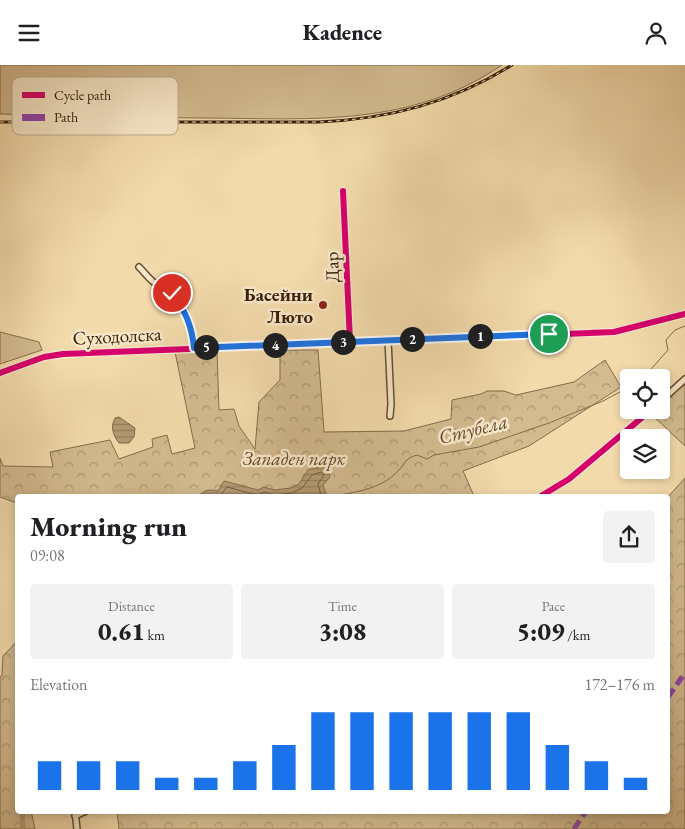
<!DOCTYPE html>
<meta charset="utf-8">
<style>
body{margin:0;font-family:"EB Garamond",serif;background:#f2f2f2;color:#202124;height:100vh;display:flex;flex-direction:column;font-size:19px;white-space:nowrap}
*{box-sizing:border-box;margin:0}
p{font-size:16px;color:#757577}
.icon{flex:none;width:28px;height:28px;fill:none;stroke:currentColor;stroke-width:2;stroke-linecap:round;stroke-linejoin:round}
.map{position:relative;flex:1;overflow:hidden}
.drawer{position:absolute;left:15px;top:429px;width:655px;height:320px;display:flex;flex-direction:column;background:#fff;border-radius:5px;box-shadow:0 2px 8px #0003}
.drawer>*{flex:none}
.buttons{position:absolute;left:620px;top:304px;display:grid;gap:10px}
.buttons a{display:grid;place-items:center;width:50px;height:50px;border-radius:5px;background:#fff;box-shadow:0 2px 8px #0003;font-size:25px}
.pin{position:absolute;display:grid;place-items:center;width:42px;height:42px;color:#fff;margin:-21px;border:2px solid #fff;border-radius:50%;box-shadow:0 1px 5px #0007}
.km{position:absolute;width:25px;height:25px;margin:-12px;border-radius:50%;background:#222;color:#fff;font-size:14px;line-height:25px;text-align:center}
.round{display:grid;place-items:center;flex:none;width:52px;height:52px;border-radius:5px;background:#f2f2f2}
.summary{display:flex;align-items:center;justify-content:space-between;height:85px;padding:0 15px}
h1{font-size:28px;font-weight:800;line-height:38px}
.metrics{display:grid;grid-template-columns:repeat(3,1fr);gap:8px;height:85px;padding:5px 15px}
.metrics div{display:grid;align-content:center;border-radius:5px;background:#f2f2f2;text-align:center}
.metrics b{font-size:25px;font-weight:800}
.metrics small{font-size:14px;font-weight:400}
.metrics p{font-size:14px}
.chart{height:140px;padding:10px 15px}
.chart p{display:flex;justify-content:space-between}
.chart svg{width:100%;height:90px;margin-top:5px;stroke:#1a73e8;stroke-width:6}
header{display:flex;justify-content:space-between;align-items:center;height:65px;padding:0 15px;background:#fff;font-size:22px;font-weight:800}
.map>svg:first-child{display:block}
.green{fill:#d3ba8f;stroke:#866d4c}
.park{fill:url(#park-crowns);stroke:#866d4c}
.water{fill:url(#water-rules);stroke:#836a49}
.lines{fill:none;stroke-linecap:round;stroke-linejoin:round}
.shore{stroke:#765e3e;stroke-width:1}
.stream{stroke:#836a49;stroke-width:1}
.canal{stroke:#b49b74;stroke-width:5}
.minor-casing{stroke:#684e32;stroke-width:8}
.tertiary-casing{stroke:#684e32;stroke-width:8}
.minor{stroke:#f7e7c8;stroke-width:5}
.tertiary{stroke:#f7e7c8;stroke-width:5.5}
.rail-casing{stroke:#392009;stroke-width:3}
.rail{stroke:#f7e7c8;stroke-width:1;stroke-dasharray:4;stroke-linecap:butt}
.quiet{stroke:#8e44ad;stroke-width:5;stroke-dasharray:10 5;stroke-linecap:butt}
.cycleway-casing{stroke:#f7e7c8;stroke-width:9}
.cycleway{stroke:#d6006c;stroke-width:6}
.route-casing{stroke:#fff;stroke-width:10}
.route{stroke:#1a73e8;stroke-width:6}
.poi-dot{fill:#8f2418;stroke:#f7e7c8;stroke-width:2}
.labels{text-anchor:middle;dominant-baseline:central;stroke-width:5;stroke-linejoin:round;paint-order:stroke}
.street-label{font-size:19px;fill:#392009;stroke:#f7e7c8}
.poi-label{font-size:19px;font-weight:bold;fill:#392009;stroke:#f7e7c8;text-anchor:end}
.park-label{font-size:19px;font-style:italic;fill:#60462a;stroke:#f7e7c8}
.water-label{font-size:20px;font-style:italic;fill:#644b2e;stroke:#f7e7c8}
.key{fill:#f7e7c8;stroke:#beab8f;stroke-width:1}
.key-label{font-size:14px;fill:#392009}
</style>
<header><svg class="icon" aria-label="menu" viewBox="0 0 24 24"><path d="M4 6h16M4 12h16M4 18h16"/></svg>Kadence<svg class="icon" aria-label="person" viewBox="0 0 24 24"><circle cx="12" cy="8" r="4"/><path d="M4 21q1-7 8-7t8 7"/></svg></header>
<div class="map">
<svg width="685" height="764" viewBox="0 0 685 764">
<defs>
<pattern id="park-crowns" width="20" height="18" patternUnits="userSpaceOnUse" patternTransform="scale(1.25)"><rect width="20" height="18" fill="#d3ba8f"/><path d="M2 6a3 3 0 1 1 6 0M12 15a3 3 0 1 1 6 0" fill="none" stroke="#ac9773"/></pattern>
<pattern id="water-rules" width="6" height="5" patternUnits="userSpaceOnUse" patternTransform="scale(1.25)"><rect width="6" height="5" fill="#b49b74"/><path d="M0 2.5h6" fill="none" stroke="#937e5d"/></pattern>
</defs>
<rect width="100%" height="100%" fill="#f3daab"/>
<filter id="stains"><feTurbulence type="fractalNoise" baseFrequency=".004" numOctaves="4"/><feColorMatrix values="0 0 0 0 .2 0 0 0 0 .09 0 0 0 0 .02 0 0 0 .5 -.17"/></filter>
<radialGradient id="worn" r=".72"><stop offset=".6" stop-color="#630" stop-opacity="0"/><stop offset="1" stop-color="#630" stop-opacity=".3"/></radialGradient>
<path class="green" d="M0,0H502C411,62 313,54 209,53C139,53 70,51 0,49Z
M0,267L39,277L42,285L0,299Z"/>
<path class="park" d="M280,285H318L324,367L404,366L451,354L452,335L481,329L487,326H504L516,330L574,317L605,295L621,322L529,381L463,406L474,431H18L17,438L0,432V393L3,401L53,402L50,387L110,375L119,394L153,382L152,374L167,370L172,389L195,383L175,287L217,286L219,345L234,344L239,361L255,384L259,337L280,315Z
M685,319V381L650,348L654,345H661V339Z
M685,413V764H119L117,746H668V432Z
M17,576L18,746H31L35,764H0V613L2,610L3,591Z"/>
<path class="water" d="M119,352L135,363L134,372L129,378H119C113,370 110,362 115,353Z
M321,401L328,404L330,412L323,420L327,431H198C205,425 208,424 218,426L224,416L258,425L264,422L274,425L291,423L299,419L308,405Z"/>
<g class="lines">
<path class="shore" d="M206,431L210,429L220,431L227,422L257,430L265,427L274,430L292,428L302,423L312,410L321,407L324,410L318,419L321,431"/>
<path class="stream" d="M644,312L668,285L666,275L675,265L685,261
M331,431C353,428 381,424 397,407C406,399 403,394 417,390L427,394L434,390L479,382L549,358L603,336L629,322"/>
<path class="canal" d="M22,746L23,764"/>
<g class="minor-casing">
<path id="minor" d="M343,126L350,276
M139,202C145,208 150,215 156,219C161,222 166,223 170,226C186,237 192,265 194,283
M388,275L391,339L390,351
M661,336L685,314
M541,431L569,414L651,345
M75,746L77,764
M75,751L86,746"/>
</g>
<g class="tertiary-casing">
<path id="tertiary" d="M0,308L44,292L63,289L614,267L685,249"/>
</g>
<use href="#minor" class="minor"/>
<use href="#tertiary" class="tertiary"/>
<g class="rail-casing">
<path id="rail" d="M0,57H318C389,54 451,38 512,0"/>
</g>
<use href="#rail" class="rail"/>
<path class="quiet" d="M668,632L685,608
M574,764L586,746"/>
<g class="cycleway-casing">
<path id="cycleway" d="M343,126L350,276
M0,308L44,292L63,289L614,267L685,249
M541,431L569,414L651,345"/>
</g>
<use href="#cycleway" class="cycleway"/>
</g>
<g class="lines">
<g class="route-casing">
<path id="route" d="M172,228C185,245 192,261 194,283L549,269"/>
</g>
<use href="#route" class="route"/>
</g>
<circle class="poi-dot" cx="323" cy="240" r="5"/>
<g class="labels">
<g class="street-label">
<text transform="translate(332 202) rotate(-92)">Дар</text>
<text transform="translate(117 271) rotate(-3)">Суходолска</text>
</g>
<g class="poi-label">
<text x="313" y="229">Басейни<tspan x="313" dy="22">Люто</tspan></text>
</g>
<g class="park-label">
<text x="294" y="393">Западен парк</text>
</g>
<g class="water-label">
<text transform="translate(473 364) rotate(-14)">Стубела</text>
</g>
</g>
<rect x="12" y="12" width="166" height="58" rx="8" class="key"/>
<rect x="22" y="27" width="23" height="6" fill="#d6006c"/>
<rect x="22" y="49" width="23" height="7" fill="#8e44ad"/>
<g class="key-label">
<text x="54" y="35">Cycle path</text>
<text x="54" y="57">Path</text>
</g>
<rect width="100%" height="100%" filter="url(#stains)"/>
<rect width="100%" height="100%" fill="url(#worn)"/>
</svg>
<div class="buttons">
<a><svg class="icon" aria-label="locate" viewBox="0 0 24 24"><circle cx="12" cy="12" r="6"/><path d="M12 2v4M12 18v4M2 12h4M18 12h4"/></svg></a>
<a><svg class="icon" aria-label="layers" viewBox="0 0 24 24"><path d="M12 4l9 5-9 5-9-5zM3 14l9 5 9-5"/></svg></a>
</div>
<div class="pin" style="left:549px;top:269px;background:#1e9e55"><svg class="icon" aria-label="arrive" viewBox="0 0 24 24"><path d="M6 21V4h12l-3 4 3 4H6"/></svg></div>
<div class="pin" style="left:172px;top:228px;background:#d93025"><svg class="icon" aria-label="check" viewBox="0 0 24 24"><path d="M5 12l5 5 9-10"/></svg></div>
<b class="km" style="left:480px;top:271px">1</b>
<b class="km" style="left:412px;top:274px">2</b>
<b class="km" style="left:343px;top:277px">3</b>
<b class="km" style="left:275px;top:280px">4</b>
<b class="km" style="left:206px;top:282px">5</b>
<section class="drawer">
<div class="summary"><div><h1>Morning run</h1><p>09:08</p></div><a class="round"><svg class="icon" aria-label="share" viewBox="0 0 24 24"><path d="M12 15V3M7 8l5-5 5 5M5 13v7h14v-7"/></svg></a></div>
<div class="metrics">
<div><p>Distance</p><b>0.61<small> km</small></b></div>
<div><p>Time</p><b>3:08</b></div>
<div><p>Pace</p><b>5:09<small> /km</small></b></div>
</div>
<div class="chart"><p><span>Elevation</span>172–176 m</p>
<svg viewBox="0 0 160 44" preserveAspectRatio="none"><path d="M5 44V30M15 44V30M25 44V30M35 44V38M45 44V38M55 44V30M65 44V22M75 44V6M85 44V6M95 44V6M105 44V6M115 44V6M125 44V6M135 44V22M145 44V30M155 44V38"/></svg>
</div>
</section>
</div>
